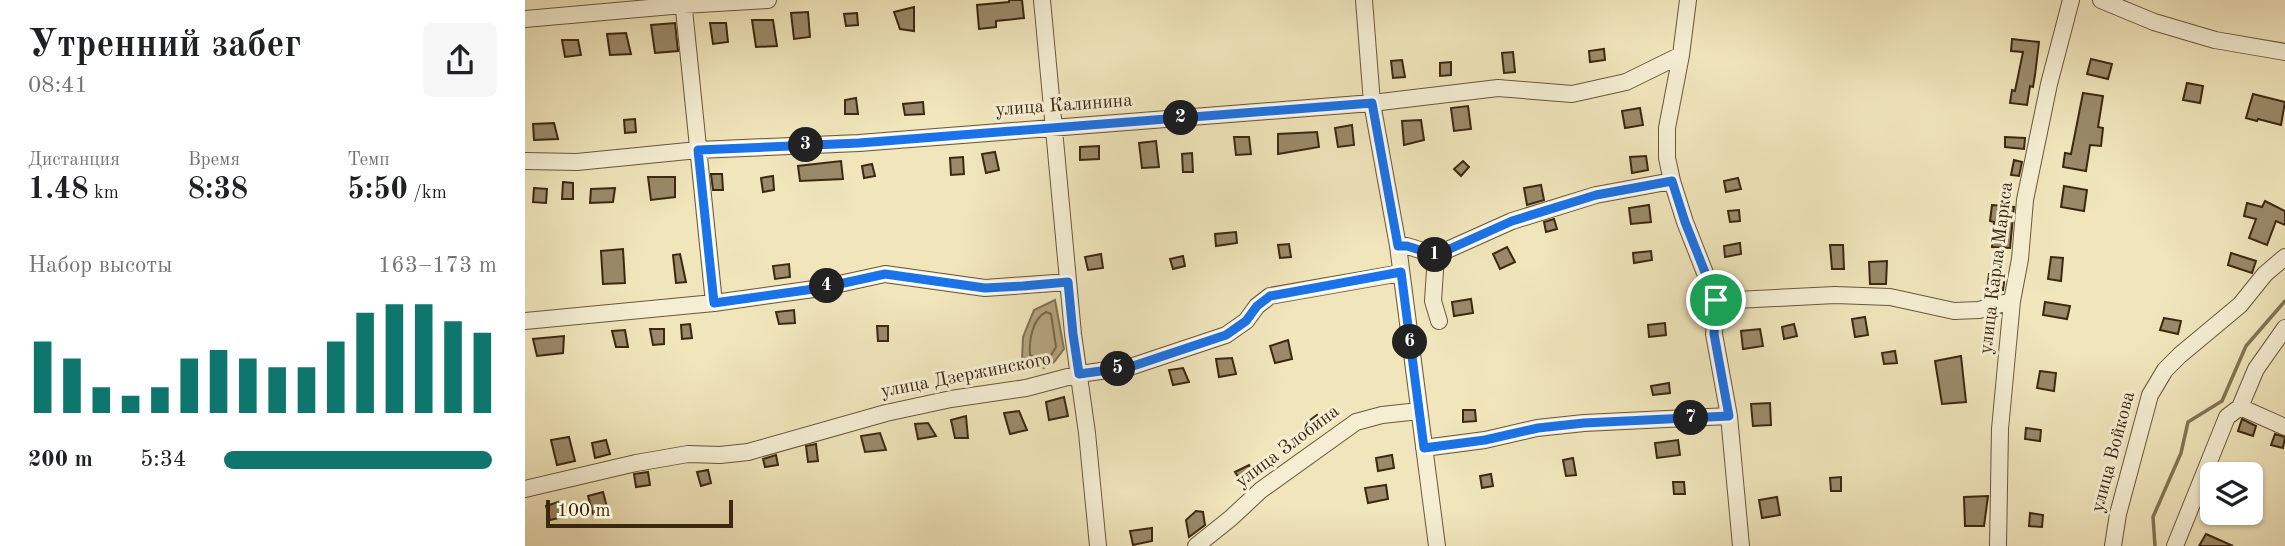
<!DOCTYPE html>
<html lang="ru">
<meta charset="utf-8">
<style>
body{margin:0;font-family:"Old Standard TT",serif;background:#f6f6f6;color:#202124;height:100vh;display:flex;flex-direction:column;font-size:26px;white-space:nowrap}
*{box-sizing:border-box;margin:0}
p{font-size:23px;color:#757577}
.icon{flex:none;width:38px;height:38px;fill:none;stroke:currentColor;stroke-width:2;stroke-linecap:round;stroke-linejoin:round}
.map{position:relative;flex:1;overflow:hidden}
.sheet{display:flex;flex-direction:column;background:#fff;width:525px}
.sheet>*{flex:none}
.controls{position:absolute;left:1675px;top:462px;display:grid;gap:14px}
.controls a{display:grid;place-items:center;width:63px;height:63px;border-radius:10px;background:#fff;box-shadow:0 2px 5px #0004;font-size:35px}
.scale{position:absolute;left:21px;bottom:18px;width:187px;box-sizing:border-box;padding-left:7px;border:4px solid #3c2811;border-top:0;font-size:19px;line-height:24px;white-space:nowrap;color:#3c2811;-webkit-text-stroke:5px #f5eed3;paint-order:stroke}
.pin{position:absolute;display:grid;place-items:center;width:60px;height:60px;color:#fff;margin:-30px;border:4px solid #fff;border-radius:50%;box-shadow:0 2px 7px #0007}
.km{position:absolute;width:35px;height:35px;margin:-18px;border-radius:50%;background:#222;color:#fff;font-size:19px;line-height:35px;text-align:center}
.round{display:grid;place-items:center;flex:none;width:74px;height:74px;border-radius:10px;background:#f6f6f6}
.summary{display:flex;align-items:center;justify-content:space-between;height:119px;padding:0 28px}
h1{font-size:38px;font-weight:600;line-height:52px}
.metrics{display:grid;grid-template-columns:repeat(3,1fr);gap:10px;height:119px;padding:7px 28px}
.metrics div{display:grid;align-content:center}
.metrics b{font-size:30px;font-weight:600}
.metrics small{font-size:19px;font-weight:400}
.metrics p{font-size:19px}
.chart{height:196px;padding:14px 28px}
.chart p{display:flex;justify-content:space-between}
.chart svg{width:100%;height:126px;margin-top:7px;stroke:#0f766e;stroke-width:6}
ul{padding:0 28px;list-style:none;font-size:23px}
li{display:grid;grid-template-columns:112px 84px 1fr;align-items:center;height:52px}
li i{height:18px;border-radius:9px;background:#0f766e}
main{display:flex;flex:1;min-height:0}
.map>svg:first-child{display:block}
.water{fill:#b3a581;stroke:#837354;stroke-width:2}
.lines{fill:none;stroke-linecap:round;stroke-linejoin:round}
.shore{stroke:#786649;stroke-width:2}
.stream{stroke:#837354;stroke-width:3.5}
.building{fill:#9a8a69;stroke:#3c2811;stroke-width:2}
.minor-casing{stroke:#69573c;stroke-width:18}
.minor{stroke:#f5eed3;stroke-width:16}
.route-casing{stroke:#fff;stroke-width:14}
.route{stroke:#1a73e8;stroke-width:9}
.labels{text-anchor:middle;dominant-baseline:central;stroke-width:6;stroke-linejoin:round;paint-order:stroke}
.street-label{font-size:19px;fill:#3c2811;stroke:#f5eed3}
</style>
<main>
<section class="sheet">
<div class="summary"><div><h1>Утренний забег</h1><p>08:41</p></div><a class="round"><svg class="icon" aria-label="share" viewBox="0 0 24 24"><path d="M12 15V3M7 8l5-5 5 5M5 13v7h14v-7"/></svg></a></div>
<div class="metrics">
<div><p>Дистанция</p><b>1.48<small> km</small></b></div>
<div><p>Время</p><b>8:38</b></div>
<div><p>Темп</p><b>5:50<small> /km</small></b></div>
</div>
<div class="chart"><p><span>Набор высоты</span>163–173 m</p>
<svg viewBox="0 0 160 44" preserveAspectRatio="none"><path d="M5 44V19M15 44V25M25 44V35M35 44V38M45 44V35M55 44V25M65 44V22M75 44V25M85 44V28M95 44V28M105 44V19M115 44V9M125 44V6M135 44V6M145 44V12M155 44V16"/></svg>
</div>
<ul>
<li><b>200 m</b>5:34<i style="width:98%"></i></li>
</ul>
</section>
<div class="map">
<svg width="1760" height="546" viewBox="0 0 1760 546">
<rect width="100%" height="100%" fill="#f0e5bb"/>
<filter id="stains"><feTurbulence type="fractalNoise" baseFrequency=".00286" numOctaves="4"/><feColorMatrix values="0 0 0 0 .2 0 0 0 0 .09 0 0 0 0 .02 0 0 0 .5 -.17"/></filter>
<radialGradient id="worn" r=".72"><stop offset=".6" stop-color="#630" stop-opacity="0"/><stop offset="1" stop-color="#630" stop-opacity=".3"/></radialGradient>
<path class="water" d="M530,300L539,349L529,362L519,368L497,360L498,337L509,310Z"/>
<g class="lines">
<path class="shore" d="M521,312L526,314L531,347L525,357L517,360L505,355C504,341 507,319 521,312Z"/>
<path class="stream" d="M1630,546L1628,517L1656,453L1663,422L1697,401L1721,346L1760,301"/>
</g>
<path class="building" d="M484,0H497L499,18L471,21V27L454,29L452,5L484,2Z
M389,7V31L375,29L369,12Z
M283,12L285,37L269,39L266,13Z
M332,13L333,25L321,26L319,14Z
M227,20H248L252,46L231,47Z
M150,23L153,51L130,53L126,25Z
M185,23H201L203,42L188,44Z
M101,33L106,54L85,55L82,34Z
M1487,39L1514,42L1510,75L1508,87L1505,86L1502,105L1485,103L1487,90L1490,91L1498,52L1486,51Z
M37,40H53L56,55L40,57Z
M1079,49L1080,60L1065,62L1064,51Z
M988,52L990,72L979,73L977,53Z
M1566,59L1587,64L1583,79L1562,74Z
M877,60L880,77L868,78L866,61Z
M926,62V75L915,76V63Z
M1662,83L1678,86L1675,103L1658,100Z
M1558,93L1578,96L1573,127L1578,128L1576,146L1565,145L1561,171L1538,167L1540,153L1546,154Z
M1728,94L1760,102L1756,125L1733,119L1732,121L1721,118Z
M331,98L333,114H320V100Z
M398,102L399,114L380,115L378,104Z
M943,106L946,129L929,131L926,108Z
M1115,108L1118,125L1100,128L1097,111Z
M110,119L111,132L100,133L99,120Z
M896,120L899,140L879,145L877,121Z
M29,123L33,139L9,140L8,124Z
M827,125L829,145L813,147L810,128Z
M792,132L794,147L753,154V134Z
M709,137H724L726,154L711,155Z
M1480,137L1500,138L1499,149L1480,147Z
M631,141L634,167L617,168L614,143Z
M574,146V159L555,160V147Z
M470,152L474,170L461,173L457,154Z
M667,153L668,172H658L657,154Z
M1121,156L1123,170L1107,173L1105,157Z
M438,157L439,174L426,175L425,158Z
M1489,160L1497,162L1494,176L1486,175Z
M316,161L318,179L275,181L273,166Z
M938,161L944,167L936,176L929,169Z
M347,164L350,176L339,178L337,166Z
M186,174H197L198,190H188Z
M248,176L249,190L238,192L236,178Z
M123,177H150V197L126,200Z
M1213,178L1216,189L1201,192L1199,181Z
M38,182L48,183V199H37Z
M1016,185L1019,200L1002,205L999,188Z
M1539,186L1562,190L1559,211L1536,207Z
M9,188L22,189L21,203L8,202Z
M90,188L88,202L65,203L66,189Z
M1740,201L1760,211V225L1751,221L1742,245L1724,238L1731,219L1719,216L1722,203L1737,207Z
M1124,205L1126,222L1106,224L1104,208Z
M1467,205L1489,207L1485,248L1467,247L1469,222L1465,221Z
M1214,210L1215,221L1205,222L1203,211Z
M1029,219L1032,229L1021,232L1019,222Z
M711,232L712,243L691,246L690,234Z
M1215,243L1216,254L1200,257L1199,246Z
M764,244L766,257L755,258L753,245Z
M1305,245H1318L1319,269H1307Z
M982,247L990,262L975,269L968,254Z
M98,249L100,283L78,284L76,251Z
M1126,251L1127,260L1109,263L1108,253Z
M1706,253L1731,261L1727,273L1703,265Z
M155,254L161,282L151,283L148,255Z
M576,254L578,268L563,270L560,257Z
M658,256L660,266L648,269L645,259Z
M1526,257L1538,258L1536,281L1523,279Z
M1362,261L1361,284H1345L1344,262Z
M264,264L265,277L250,279L248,266Z
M1464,274L1480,275L1478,290H1462Z
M946,299L948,313L929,316L927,302Z
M1520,302L1545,306L1542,319L1518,315Z
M269,310L270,323L254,324L251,312Z
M1340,317L1343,335L1330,337L1327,319Z
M1639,318L1656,321L1653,334L1635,330Z
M1140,323L1141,335L1124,337L1123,325Z
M165,324L167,338L157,339L156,325Z
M1269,324L1272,336L1259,339L1257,327Z
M352,326H363V341H353Z
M125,329H139V344L128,345Z
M1235,329L1238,346L1218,349L1216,331Z
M100,330L103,347H91L87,331Z
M39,336L38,353L12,356L8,339Z
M763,340L767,359L750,363L745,346Z
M1370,351L1372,363L1359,364L1357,353Z
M1436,356L1441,402L1417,404L1410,361Z
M707,358L711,374L694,377L691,359Z
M658,368L664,382L648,385L644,370Z
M1515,371L1531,373L1529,391L1512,388Z
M1144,383L1145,393L1128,395L1126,386Z
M539,397L543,416L524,420L521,402Z
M1245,403L1246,425L1228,426L1226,404Z
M938,410H950L951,421L938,422Z
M494,411L502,430L485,434L479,413Z
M792,415L799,424L787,434L780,424Z
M441,416L443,438H430L426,420Z
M1717,419L1731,426L1728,436L1713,431Z
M403,423L411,436L393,439L390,424Z
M1501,428L1516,430L1515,441L1500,439Z
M355,433L361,450L340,452L336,436Z
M1750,434L1760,437L1758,448L1746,445Z
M44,437L50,461L32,465L26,440Z
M81,440L85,454L70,458L67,443Z
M1153,440L1155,455L1132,458L1130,443Z
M291,444L293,461L283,462L281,446Z
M251,455L253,465L240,467L238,459Z
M867,455L869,468L853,471L851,458Z
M1048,458L1051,475L1041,476L1038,460Z
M724,465L729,475L717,483L710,472Z
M183,470L186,483L176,486L172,472Z
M123,472L125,485L111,487L109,474Z
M966,474L968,486L957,488L955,476Z
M1316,477V491H1306L1305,478Z
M1148,482H1159L1160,494H1149Z
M861,485L863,499L843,503L840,488Z
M78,492L83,511L68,514L63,496Z
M1463,496L1459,526H1440L1439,497Z
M1252,497L1255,515L1237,518L1234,500Z
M33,502L38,517L25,520L21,506Z
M671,511L678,512L680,525L664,537L661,520Z
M1505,513L1518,515L1517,527L1504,526Z
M627,528V541L608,545L605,531Z
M1681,534L1708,546H1674Z"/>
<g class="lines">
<g class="minor-casing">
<path id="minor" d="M158,0L189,303
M517,0L548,334L562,433L573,546
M839,0L847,103L873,246L912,546
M1163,0L1156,55L1142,128V158L1147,181L1160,222L1191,301L1189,334L1204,416L1216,546
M1576,0L1629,22L1690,40L1760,52
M0,19L158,5L243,0
M0,161L52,162L173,150L334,143L847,103L973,88L1047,94L1101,82L1156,55
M873,246H882L911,255L987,221L1071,195L1147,181
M911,255L908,301L914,321
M1191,301L1310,295L1365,297L1429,311L1454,310L1487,301
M0,321L189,303L296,288L360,274L460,288L543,282
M1715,407L1760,427
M899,448L960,440L1012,428L1059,423L1204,416
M0,489L111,463L163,454L195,455L223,452L361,413L426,399L501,388L554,374L605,367L701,335L721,321L732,306L745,296L876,273
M671,546L706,518L736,490L831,422L857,415L894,411
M1473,546L1475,429L1487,301L1495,259L1500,200L1524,84L1546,0
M1588,546L1593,514L1625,395L1640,370L1655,355L1715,305L1740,274L1760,257
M1650,546L1702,417L1715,407L1731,369L1760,328"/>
</g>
<use href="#minor" class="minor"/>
</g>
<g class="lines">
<g class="route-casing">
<path id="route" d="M847,103L873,246H882L911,255L987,221L1071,195L1147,181L1160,222L1191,300L1189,334L1204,416L1059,423L1013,428L960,440L899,448L876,272L745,296L732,306L721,321L701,335L605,367L554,374L548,334L543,282L498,286L460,288L360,274L296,288L189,303L173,150L334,143Z"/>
</g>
<use href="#route" class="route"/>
</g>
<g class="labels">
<g class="street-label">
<text transform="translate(539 106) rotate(-4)">улица Калинина</text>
<text transform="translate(1472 268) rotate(-83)">улица Карла Маркса</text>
<text transform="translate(441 376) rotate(-11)">улица Дзержинского</text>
<text transform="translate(763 447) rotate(-37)">улица Злобина</text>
<text transform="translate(1589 452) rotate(-75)">улица Войкова</text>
</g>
</g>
<rect width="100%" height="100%" filter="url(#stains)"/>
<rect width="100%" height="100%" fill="url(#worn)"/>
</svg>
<div class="controls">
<a><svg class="icon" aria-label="layers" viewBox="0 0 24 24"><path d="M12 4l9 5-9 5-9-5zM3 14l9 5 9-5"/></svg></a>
</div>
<div class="scale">100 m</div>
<div class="pin" style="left:1191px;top:300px;background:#1e9e55"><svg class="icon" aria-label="arrive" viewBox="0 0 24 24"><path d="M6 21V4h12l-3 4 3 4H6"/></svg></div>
<b class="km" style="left:910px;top:255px">1</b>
<b class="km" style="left:656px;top:118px">2</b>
<b class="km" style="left:281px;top:145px">3</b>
<b class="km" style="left:302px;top:286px">4</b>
<b class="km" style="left:593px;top:369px">5</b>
<b class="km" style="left:885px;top:342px">6</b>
<b class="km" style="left:1166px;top:418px">7</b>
</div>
</main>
